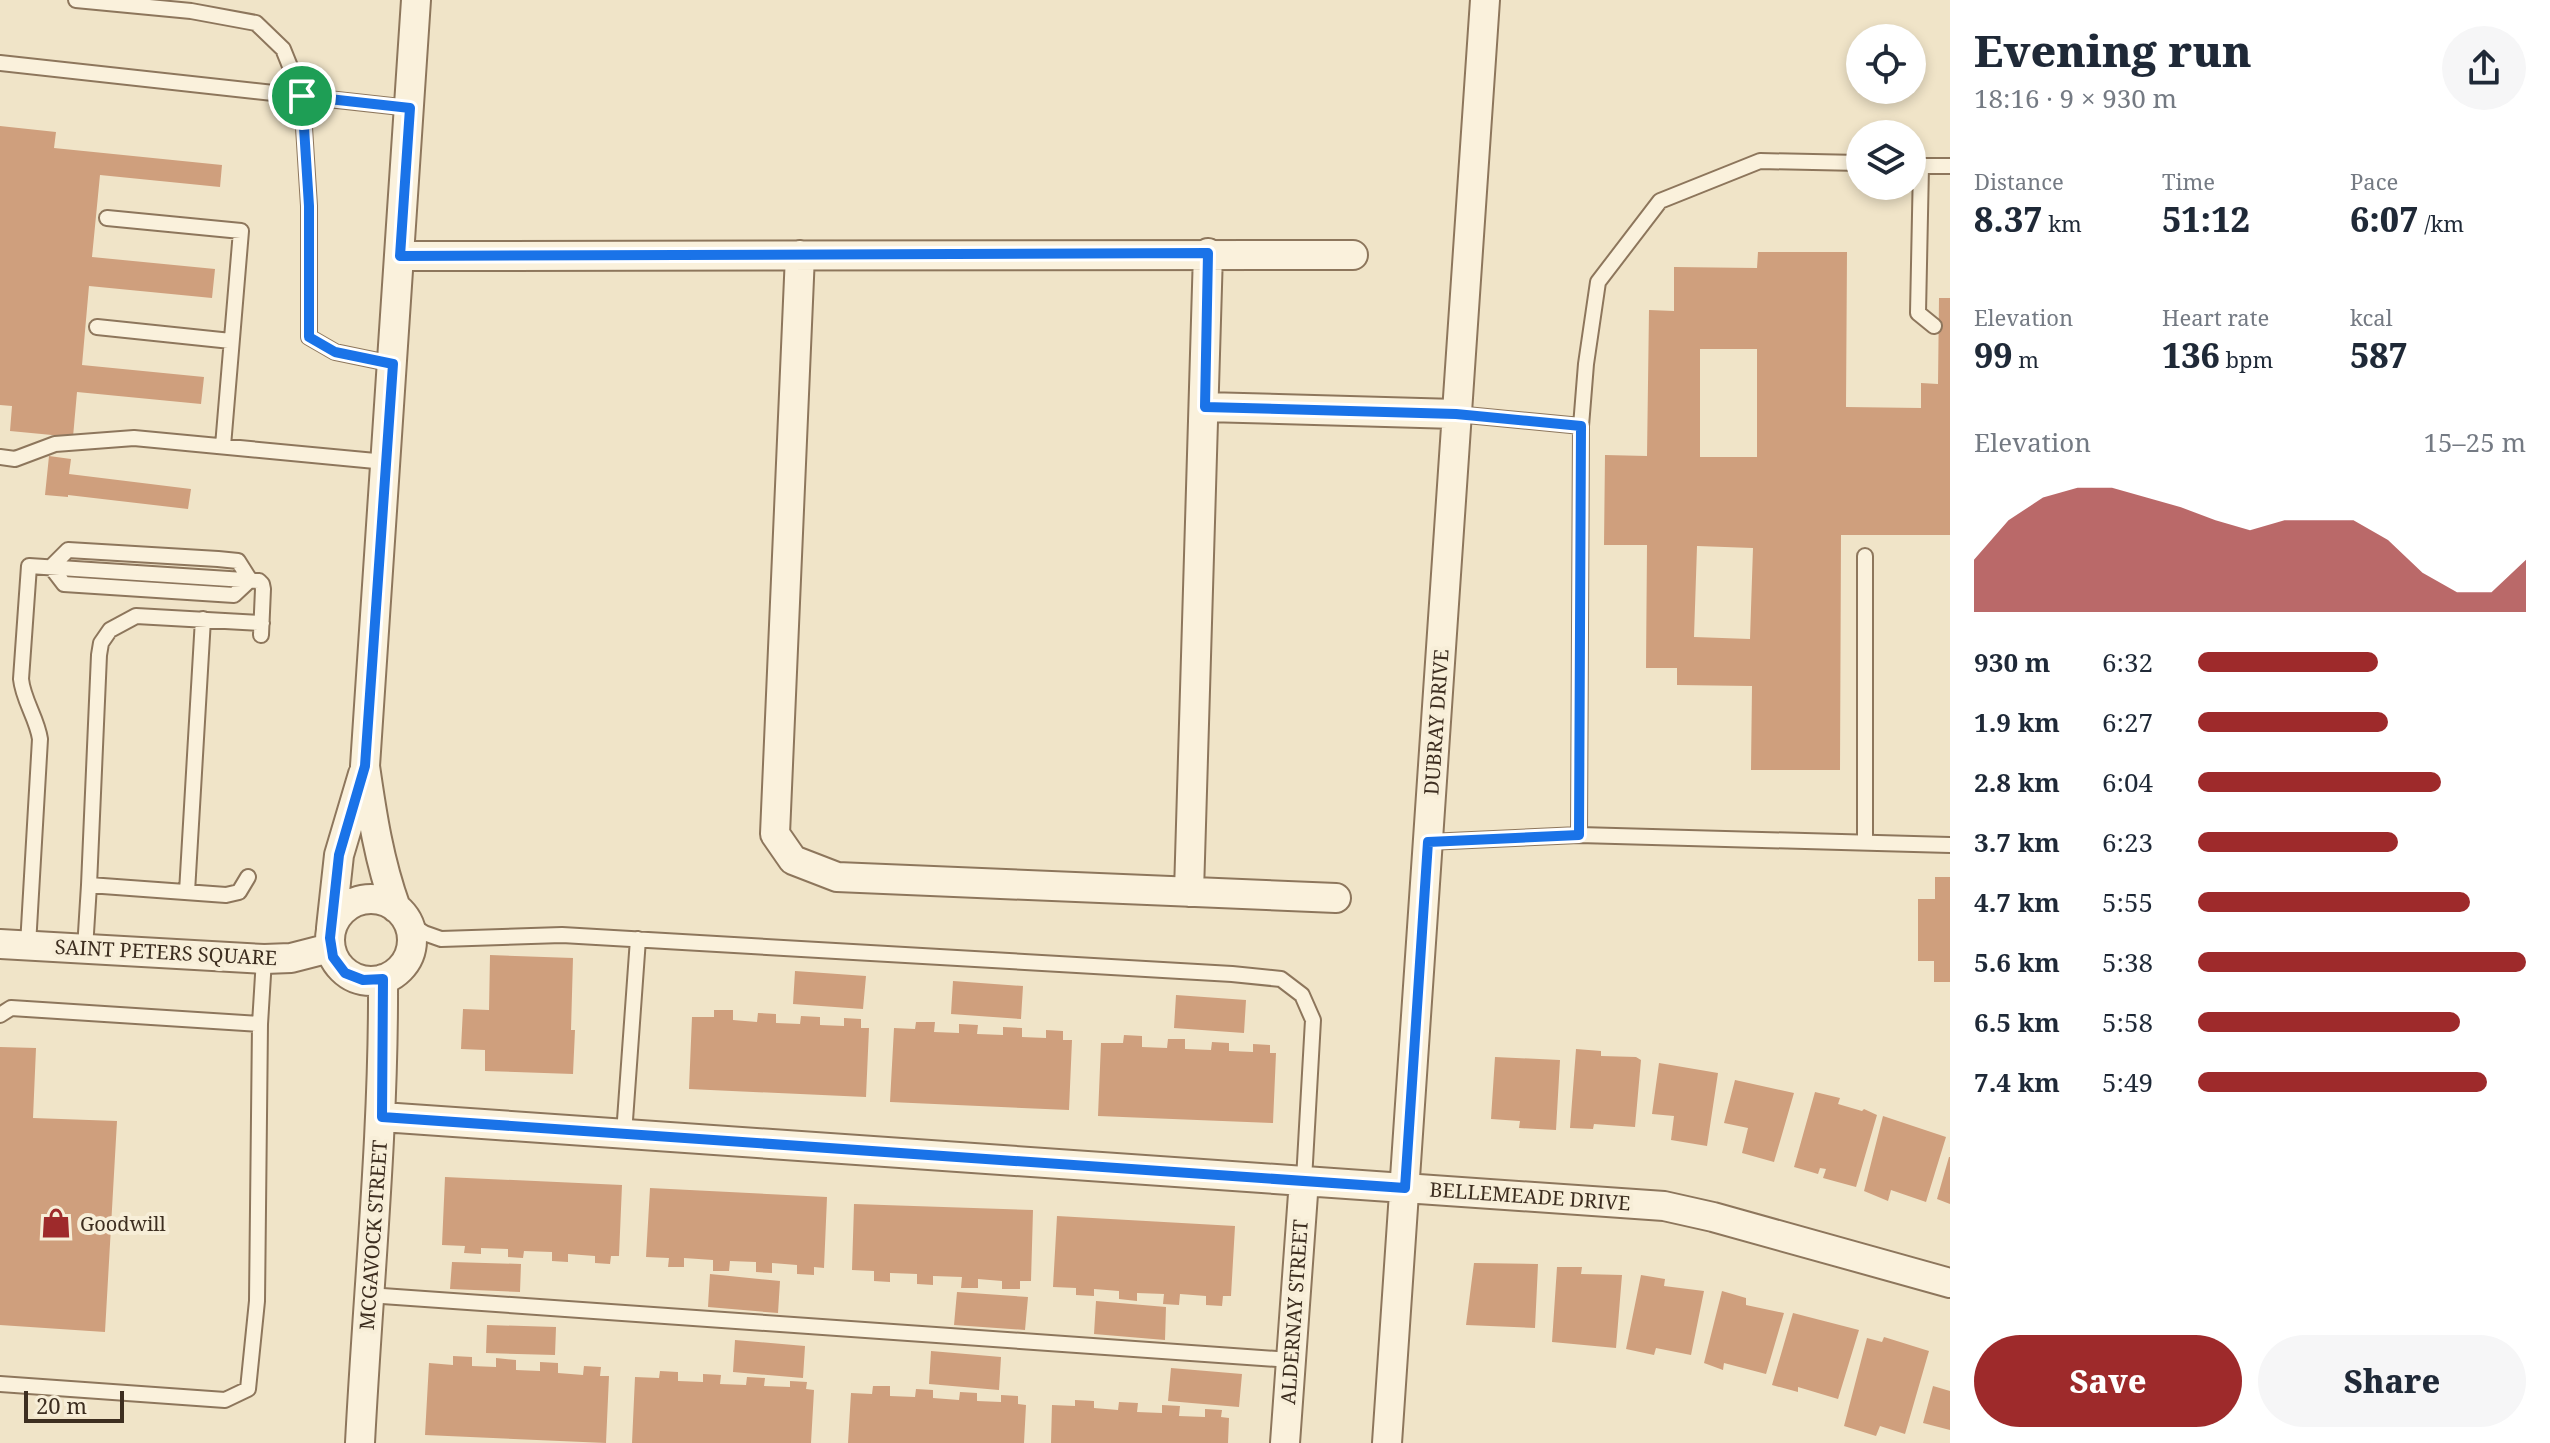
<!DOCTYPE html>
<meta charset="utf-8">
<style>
body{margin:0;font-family:"Noto Serif",serif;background:#f6f6f7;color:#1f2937;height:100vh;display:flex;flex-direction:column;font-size:30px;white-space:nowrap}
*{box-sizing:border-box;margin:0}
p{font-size:26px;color:#747a83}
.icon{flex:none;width:44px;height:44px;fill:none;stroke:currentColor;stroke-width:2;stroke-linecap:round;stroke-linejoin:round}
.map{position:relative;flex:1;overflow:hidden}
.panel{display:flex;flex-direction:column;background:#fff;width:600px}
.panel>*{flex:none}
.buttons{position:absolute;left:1846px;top:24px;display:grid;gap:16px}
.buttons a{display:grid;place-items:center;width:80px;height:80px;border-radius:50%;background:#fff;box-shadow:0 4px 12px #0003;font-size:40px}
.scale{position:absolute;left:24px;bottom:20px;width:100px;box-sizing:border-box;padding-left:8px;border:4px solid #3d2e20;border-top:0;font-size:22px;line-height:28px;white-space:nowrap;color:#3d2e20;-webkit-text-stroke:6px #f7eed8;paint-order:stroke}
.pin{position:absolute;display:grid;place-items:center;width:68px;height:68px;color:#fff;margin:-34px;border:4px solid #fff;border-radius:50%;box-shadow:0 2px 8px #0007}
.round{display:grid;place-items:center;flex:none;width:84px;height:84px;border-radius:42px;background:#f6f6f7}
.head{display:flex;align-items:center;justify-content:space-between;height:136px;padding:0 24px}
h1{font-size:44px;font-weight:800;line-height:60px}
.metrics{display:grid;grid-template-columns:repeat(3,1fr);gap:12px;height:136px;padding:8px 24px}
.metrics div{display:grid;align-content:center}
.metrics b{font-size:34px;font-weight:800}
.metrics small{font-size:22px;font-weight:400}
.metrics p{font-size:22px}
.chart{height:224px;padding:16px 24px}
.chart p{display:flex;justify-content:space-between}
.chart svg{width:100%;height:144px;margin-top:8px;fill:#9e2a2b;opacity:.7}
.action{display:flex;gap:16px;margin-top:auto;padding:16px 24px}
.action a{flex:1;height:92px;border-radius:48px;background:#9e2a2b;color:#fff;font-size:32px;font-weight:800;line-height:92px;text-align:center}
.action a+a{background:#f6f6f7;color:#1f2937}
ul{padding:0 24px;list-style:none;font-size:26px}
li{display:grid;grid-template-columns:128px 96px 1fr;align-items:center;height:60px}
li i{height:20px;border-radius:10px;background:#9e2a2b}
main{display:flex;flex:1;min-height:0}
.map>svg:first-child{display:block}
.building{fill:#cf9f7d;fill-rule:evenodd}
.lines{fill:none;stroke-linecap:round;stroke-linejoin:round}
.service-casing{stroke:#8d765c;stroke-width:18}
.minor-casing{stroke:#8d765c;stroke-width:32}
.service{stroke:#faf1dc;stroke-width:14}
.minor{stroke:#faf1dc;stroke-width:28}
.route-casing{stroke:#fff;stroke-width:16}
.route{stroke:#1a73e8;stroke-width:10}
.labels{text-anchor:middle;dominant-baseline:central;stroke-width:8;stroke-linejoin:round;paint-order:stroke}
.street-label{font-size:20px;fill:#3d2e20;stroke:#f7eed8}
.poi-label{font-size:20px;fill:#3d2e20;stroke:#f7eed8;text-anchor:start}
</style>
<main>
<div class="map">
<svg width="1950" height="1443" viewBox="0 0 1950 1443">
<rect width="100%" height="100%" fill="#f0e4c8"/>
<path class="building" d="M0,126L56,132L54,148L222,165L220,187L100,175L92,257L215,269L212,298L89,286L82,365L204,377L201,404L77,392L73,437L10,431L12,406L0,405Z
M1758,252H1847L1846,407L1921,408V383L1938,384L1939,298H1950V535H1841L1840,770H1751L1752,686L1677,685V668H1646L1647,545H1604L1605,455L1647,456L1649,310L1674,311V267L1757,268ZM1700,349H1757V457H1700ZM1697,546L1753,548L1750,639L1694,637Z
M49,456L71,459L69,474L191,489L188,509L68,495V497L45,495Z
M1935,877H1950V982H1934V961H1918V899H1935Z
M490,955L573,958L571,1030H575L573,1074L485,1071V1050L461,1049L463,1009L489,1010Z
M795,971L866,976L863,1009L793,1004Z
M953,981L1023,986L1021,1019L951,1014Z
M1176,995L1246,1000L1244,1033L1174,1028Z
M714,1010H733V1020L757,1022L758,1013L776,1014V1023L800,1024L801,1016L820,1017V1025L844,1026V1018L861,1019V1028H869L866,1097L689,1089L692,1017H714Z
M916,1022H935L934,1032L959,1033V1024L978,1025L977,1034L1003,1035V1027L1022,1028V1037L1046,1038V1030L1063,1031V1040H1072L1069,1110L890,1102L894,1028L915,1029Z
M1124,1035L1142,1036V1047L1167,1048L1168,1039H1185V1049L1211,1050L1212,1042L1229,1043V1051L1253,1052V1044L1270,1045V1053H1276L1273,1123L1098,1116L1101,1043H1123Z
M0,1047L36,1048L33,1118L117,1121L105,1332L0,1325Z
M1576,1049L1601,1051V1056L1636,1057L1641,1060L1635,1127L1594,1124L1593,1129L1570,1128Z
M1495,1057L1560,1060L1556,1130L1519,1128L1520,1121L1491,1119Z
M1659,1063L1718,1073L1707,1146L1671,1140L1674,1116L1652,1114Z
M1735,1080L1794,1093L1774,1162L1742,1153L1748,1128L1724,1123Z
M1815,1092L1840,1098L1838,1104L1862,1111L1864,1109L1877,1115L1856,1187L1823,1178L1826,1169L1820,1168L1818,1174L1794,1167Z
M1883,1116L1946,1137L1926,1202L1891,1190L1888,1201L1864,1191Z
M1949,1157H1950V1204L1937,1199Z
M445,1177L622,1185L619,1256H611L610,1264L595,1263V1256L568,1254V1262L552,1261V1252L524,1251L523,1258L508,1257V1249L481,1248V1254L464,1253L465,1246L442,1245Z
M650,1188L827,1197L824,1268L814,1267V1275L797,1274V1265L772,1263V1273L756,1272V1262L730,1261L729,1271H713V1260L684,1258V1267H668L669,1258L646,1257Z
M854,1204L1033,1210L1031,1281H1020V1289H1002V1281L978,1279V1288H961L962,1277L933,1276V1285L917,1284V1274L890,1273V1282L874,1281V1271L852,1270Z
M1057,1216L1235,1226L1231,1296H1223L1222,1306L1206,1305V1296L1180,1294L1179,1305L1163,1304L1164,1294L1137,1293V1301L1119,1299V1291L1094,1289V1296L1076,1295V1288L1053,1287Z
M452,1262L521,1264L520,1292L450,1289Z
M1474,1263L1538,1264L1535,1328L1466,1325Z
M1557,1267H1582L1581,1274L1622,1275L1616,1348L1552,1342Z
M710,1274L780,1281L778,1313L708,1307Z
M1641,1275L1665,1279L1664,1286L1704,1291L1691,1355L1656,1348L1654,1355L1626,1349Z
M1722,1291L1746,1298V1305L1784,1313L1766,1374L1724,1363L1723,1370L1704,1363Z
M957,1292L1028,1297L1025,1330L954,1325Z
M1096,1301L1166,1307L1165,1340L1094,1334Z
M1793,1313L1859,1330L1838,1399L1798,1387V1392L1772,1385Z
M487,1325L556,1327L555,1355L486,1353Z
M1884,1337L1929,1351L1905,1434L1880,1426L1876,1436L1844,1426L1867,1338L1882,1342Z
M735,1340L805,1346L803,1378L733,1372Z
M931,1351L1001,1357L999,1390L929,1384Z
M453,1356L472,1357V1366L496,1367V1358L516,1360V1370L540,1371V1362L558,1363V1373L583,1375L584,1366L601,1367L600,1376H609L606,1443L425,1435L429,1363L453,1365Z
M1171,1368L1242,1374L1239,1407L1168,1401Z
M660,1371L678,1372V1381L703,1382V1374L721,1375L720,1384L746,1385L747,1377L765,1378L764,1386L790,1387V1381L807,1382L806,1389L814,1390L811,1443H632L635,1377L659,1378Z
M873,1386H890V1396L915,1397L916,1389L933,1390V1398L959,1400L960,1392L977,1393V1401L1001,1402V1395L1018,1396V1404L1026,1405L1024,1443H848L851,1393L872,1394Z
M1933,1386L1950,1391V1430L1923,1423Z
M1075,1400L1094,1401V1408L1118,1410L1119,1402L1138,1403L1137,1412L1162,1413V1405L1180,1406L1179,1416L1205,1417V1409L1222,1410L1221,1417L1229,1418L1228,1443H1051L1052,1405L1075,1406Z"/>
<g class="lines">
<g class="service-casing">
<path id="service" d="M76,0L191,11L256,23L283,49L302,96L309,206V337L335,352L393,364
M0,63L410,108
M1914,166H1950
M1921,166L1918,313L1934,326
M107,218L241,231L223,446
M97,327L231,341
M1456,414L1581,426
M0,457L15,459L55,444L134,438L386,462
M1865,556V843
M51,567L68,550L218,559L238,561L250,580
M51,567L64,584L234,595L250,580
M1579,835L1581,426L1586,364L1598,282L1660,201L1760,161L1860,163
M1428,842L1579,835L1950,845
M89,885L99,655L101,643L110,630L136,616L262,623
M187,892L203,619
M408,923L424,933L441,939L562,935L1232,974L1281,979L1302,995L1313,1020L1304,1180
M28,945L40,739C37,718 23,700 21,679L29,566L259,581L262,584L263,589L261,635
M85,949L89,885L226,895L239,892L248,877
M0,1015L11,1008L260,1024
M624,1134L638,939
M368,1295L1291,1360
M0,1384L225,1400L248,1389L257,1301L260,1024L264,959"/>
</g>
<g class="minor-casing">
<path id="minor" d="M800,255L775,834L793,860L837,877L1336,898
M400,256L1353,255
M1205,407L1456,414
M1189,892L1208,253
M330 940a41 41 0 1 1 82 0a41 41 0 1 1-82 0Z
M396,908C379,861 372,815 365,766L416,0
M331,928L339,855L363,774
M0,944L264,959L291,958L330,948
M382,1117L1664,1206L1713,1217L1950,1283
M360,1443C368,1288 384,1134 383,979
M1285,1443L1304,1180
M1387,1443L1485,0"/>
</g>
<use href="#service" class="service"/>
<use href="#minor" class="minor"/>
</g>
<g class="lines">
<g class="route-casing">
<path id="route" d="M302,96L410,108L400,256L1208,253L1205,407L1456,414L1581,426L1579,835L1428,842L1405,1188L382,1117L383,979L363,980L345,973L333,957L330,938L339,855L365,766L393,364L335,352L309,337V206Z"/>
</g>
<use href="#route" class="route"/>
</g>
<defs>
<g id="shop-bare" transform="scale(2.4)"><path d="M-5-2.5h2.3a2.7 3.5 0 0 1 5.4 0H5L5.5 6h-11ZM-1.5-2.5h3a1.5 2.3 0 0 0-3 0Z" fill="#9e2a2b" stroke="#f7eed8" stroke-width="2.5" paint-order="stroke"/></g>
</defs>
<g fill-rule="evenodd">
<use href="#shop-bare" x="56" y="1223"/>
</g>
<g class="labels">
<g class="street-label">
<text transform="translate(1436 722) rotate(-86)">DUBRAY DRIVE</text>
<text transform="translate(166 952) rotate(3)">SAINT PETERS SQUARE</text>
<text transform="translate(1530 1196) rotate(4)">BELLEMEADE DRIVE</text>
<text transform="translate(373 1235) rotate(-86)">MCGAVOCK STREET</text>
<text transform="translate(1294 1312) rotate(-86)">ALDERNAY STREET</text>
</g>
<g class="poi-label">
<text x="80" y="1223">Goodwill</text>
</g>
</g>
</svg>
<div class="buttons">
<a><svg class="icon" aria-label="locate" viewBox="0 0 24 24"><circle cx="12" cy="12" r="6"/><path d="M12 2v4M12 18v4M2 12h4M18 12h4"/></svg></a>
<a><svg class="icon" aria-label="layers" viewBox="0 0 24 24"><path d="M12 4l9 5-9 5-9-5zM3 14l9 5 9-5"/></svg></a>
</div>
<div class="scale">20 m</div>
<div class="pin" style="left:302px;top:96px;background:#1e9e55"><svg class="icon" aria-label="arrive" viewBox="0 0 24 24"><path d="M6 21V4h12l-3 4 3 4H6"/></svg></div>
</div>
<section class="panel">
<div class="head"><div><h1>Evening run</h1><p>18:16 · 9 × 930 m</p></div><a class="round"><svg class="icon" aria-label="share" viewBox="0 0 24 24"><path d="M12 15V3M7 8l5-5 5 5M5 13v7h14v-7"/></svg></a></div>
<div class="metrics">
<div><p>Distance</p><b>8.37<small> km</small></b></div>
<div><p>Time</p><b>51:12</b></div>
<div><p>Pace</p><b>6:07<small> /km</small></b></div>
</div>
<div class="metrics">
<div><p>Elevation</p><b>99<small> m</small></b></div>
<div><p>Heart rate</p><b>136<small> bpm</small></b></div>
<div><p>kcal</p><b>587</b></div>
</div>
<div class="chart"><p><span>Elevation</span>15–25 m</p>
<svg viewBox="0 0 160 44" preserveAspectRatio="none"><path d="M0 44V28L10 16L20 9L30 6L40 6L50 9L60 12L70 16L80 19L90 16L100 16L110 16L120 22L130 32L140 38L150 38L160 28V44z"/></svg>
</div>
<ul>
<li><b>930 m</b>6:32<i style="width:55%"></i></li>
<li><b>1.9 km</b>6:27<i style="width:58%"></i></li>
<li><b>2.8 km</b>6:04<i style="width:74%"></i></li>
<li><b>3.7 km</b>6:23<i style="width:61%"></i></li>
<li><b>4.7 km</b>5:55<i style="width:83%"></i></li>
<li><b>5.6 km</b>5:38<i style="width:100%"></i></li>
<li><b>6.5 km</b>5:58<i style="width:80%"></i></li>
<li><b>7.4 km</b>5:49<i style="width:88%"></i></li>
</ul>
<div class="action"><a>Save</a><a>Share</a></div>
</section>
</main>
